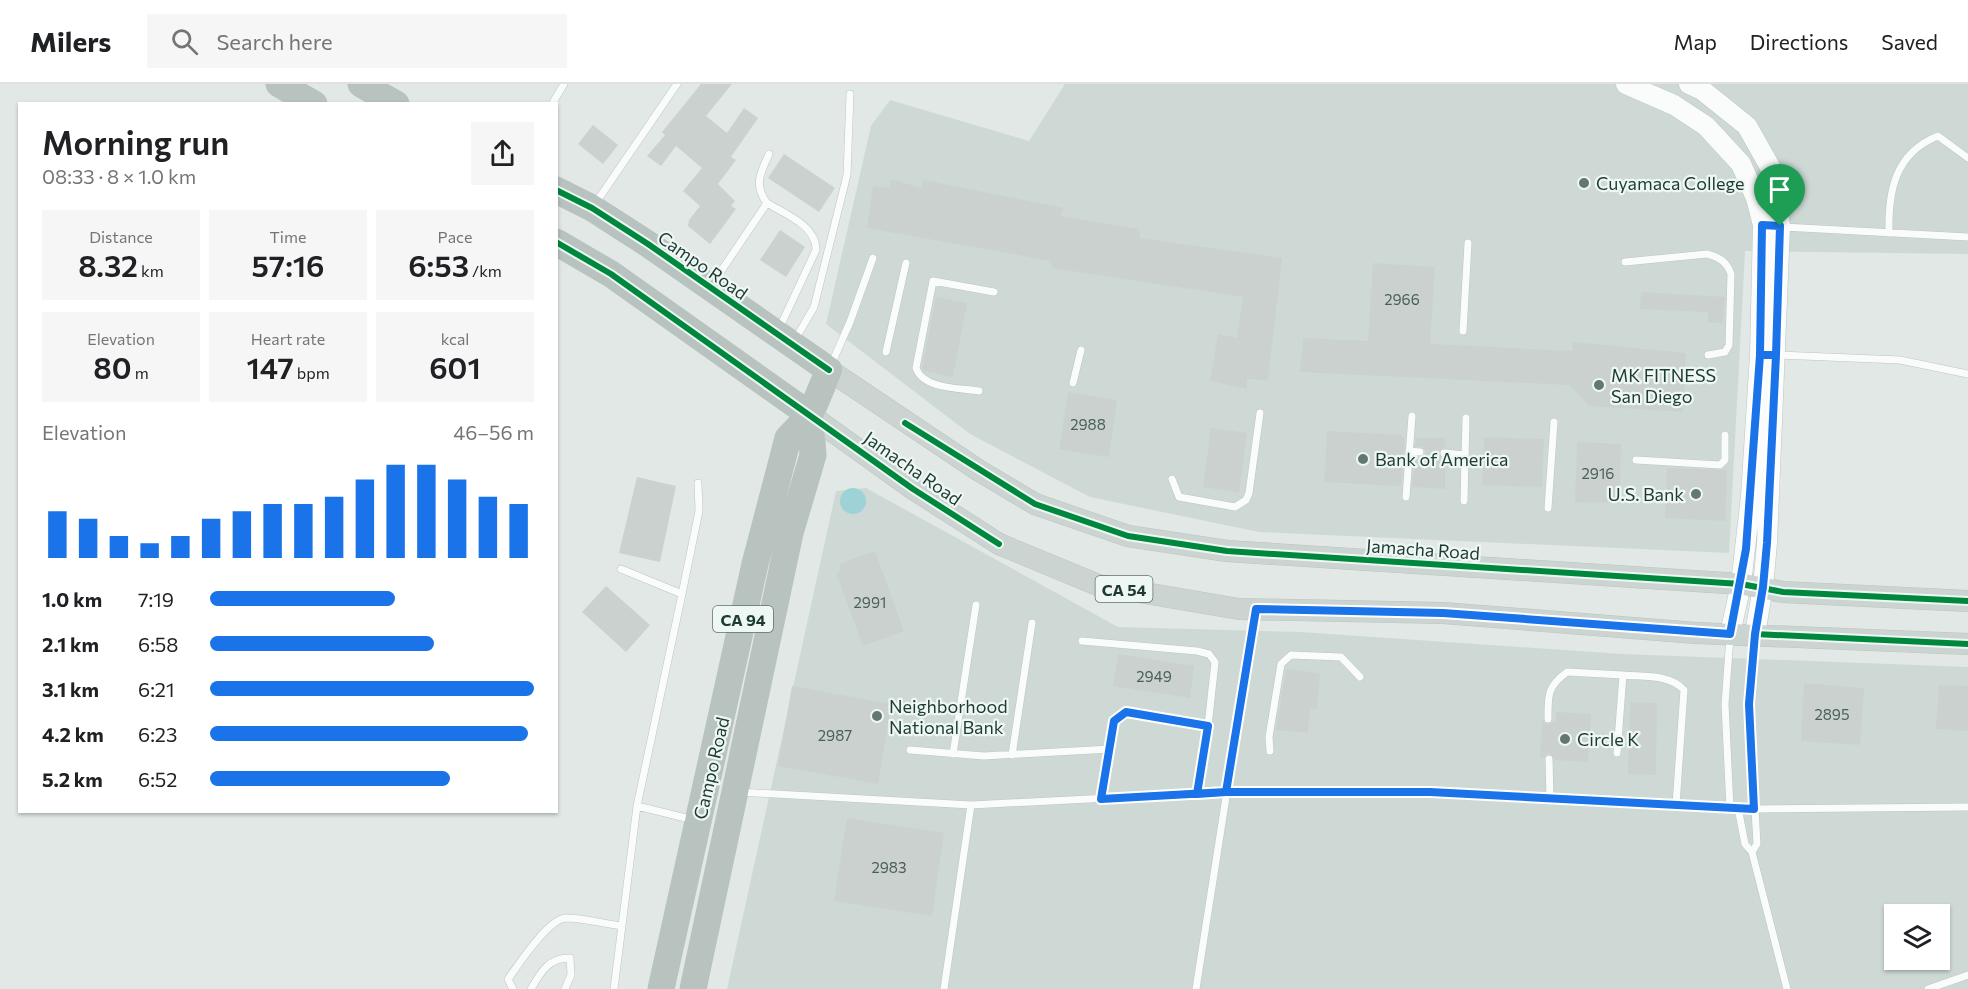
<!DOCTYPE html>
<meta charset="utf-8">
<style>
body{margin:0;font-family:Commissioner,sans-serif;background:#f6f6f6;color:#202124;height:100vh;display:flex;flex-direction:column;font-size:22px;white-space:nowrap}
*{box-sizing:border-box;margin:0}
p{font-size:20px;color:#757577}
.icon{flex:none;width:33px;height:33px;fill:none;stroke:currentColor;stroke-width:2;stroke-linecap:round;stroke-linejoin:round}
.map{position:relative;flex:1;overflow:hidden}
.panel{position:absolute;left:18px;top:18px;width:540px;height:711px;display:flex;flex-direction:column;background:#fff;border-radius:0px;box-shadow:0 2px 4px #0004}
.panel>*{flex:none}
.fabs{position:absolute;left:1884px;top:820px;display:grid;gap:12px}
.fabs a{display:grid;place-items:center;width:66px;height:66px;border-radius:0px;background:#fff;box-shadow:0 2px 4px #0004;font-size:30px}
.pin{position:absolute;display:grid;place-items:center;width:51px;height:51px;color:#fff;margin:-62px -26px;border-radius:50% 50% 50% 0;rotate:-45deg;box-shadow:0 0 6px #0007}
.pin .icon{rotate:45deg}
.round{display:grid;place-items:center;flex:none;width:63px;height:63px;border-radius:0px;background:#f6f6f6}
.head{display:flex;align-items:center;justify-content:space-between;height:102px;padding:0 24px}
h1{font-size:33px;font-weight:600;line-height:45px}
.figures{display:grid;grid-template-columns:repeat(3,1fr);gap:9px;height:102px;padding:6px 24px}
.figures div{display:grid;align-content:center;border-radius:0px;background:#f6f6f6;text-align:center}
.figures b{font-size:30px;font-weight:600}
.figures small{font-size:16px;font-weight:400}
.figures p{font-size:16px}
.chart{height:168px;padding:12px 24px}
.chart p{display:flex;justify-content:space-between}
.chart svg{width:100%;height:108px;margin-top:6px;stroke:#1a73e8;stroke-width:6}
ul{padding:0 24px;list-style:none;font-size:20px}
li{display:grid;grid-template-columns:96px 72px 1fr;align-items:center;height:45px}
li i{height:15px;border-radius:8px;background:#1a73e8}
header{display:flex;align-items:center;gap:36px;box-sizing:border-box;height:84px;padding:0 30px;background:#fff;border-bottom:2px solid #e0e0e0}
header strong{font-size:28px}
nav{display:flex;gap:33px;margin-inline-start:auto;font-size:21px}
.search{width:420px;height:54px;background:#f6f6f6;display:flex;align-items:center;gap:15px;box-sizing:border-box;padding:0 21px;border-radius:0px;color:#757577;font-size:22px}
.map>svg:first-child{display:block}
.built{fill:#ced9d5;fill-rule:evenodd}
.water{fill:#9ed2d9}
.building{fill:#cbd1cf}
.lines{fill:none;stroke-linecap:round;stroke-linejoin:round}
.lane-casing{stroke:#bec5c2;stroke-width:8}
.secondary-casing{stroke:#bdc5c2;stroke-width:21}
.primary-casing{stroke:#bbc5c1;stroke-width:22}
.highway-casing{stroke:#bbc5c1;stroke-width:27}
.lane{stroke:#fafcfb;stroke-width:7}
.secondary{stroke:#fafcfb;stroke-width:20}
.primary{stroke:#ccd4d2;stroke-width:21}
.highway{stroke:#b8c2bf;stroke-width:26}
.cycleway-casing{stroke:#eef7f3;stroke-width:10}
.cycleway{stroke:#00873e;stroke-width:6}
.route-casing{stroke:#fff;stroke-width:12}
.route{stroke:#1a73e8;stroke-width:8}
.poi-dot{fill:#627871;stroke:#eef7f3;stroke-width:2}
.labels{text-anchor:middle;dominant-baseline:central;stroke-width:4.5;stroke-linejoin:round;paint-order:stroke}
.number-label{font-size:15px;fill:#49605a}
.shield{fill:#eef7f3;stroke:#5c736d;stroke-width:1.5}
.shield-label{font-size:16px;font-weight:bold;fill:#1e3b33}
.poi-label{font-size:18px;fill:#1e3b33;stroke:#eef7f3;text-anchor:start}
.street-label{font-size:18px;fill:#1e3b33;stroke:#eef7f3}
</style>
<header>
<strong>Milers</strong>
<div class="search"><svg class="icon" aria-label="search" viewBox="0 0 24 24"><circle cx="10" cy="10" r="6"/><path d="M15 15l6 6"/></svg>Search here</div>
<nav><a>Map</a><a>Directions</a><a>Saved</a></nav>
</header>
<div class="map">
<svg width="1968" height="905" viewBox="0 0 1968 905">
<rect width="100%" height="100%" fill="#e1e8e5"/>
<path class="built" d="M1065,0H1968V170L1745,167L1729,469L1259,448L1090,413L970,350L826,240L871,42L890,16L1029,57Z
M866,404L1118,543L1301,548L1622,570L1968,583V905H727L836,407ZM1894,831H1940V876H1894Z"/>
<path class="water" d="M840 417a13 13 0 1 1 26 0a13 13 0 1 1-26 0Z"/>
<path class="building" d="M701,0H732L706,32L727,49L744,24L758,34L731,73L736,76L718,100L735,117L731,122L736,125L710,160L688,142L689,136L700,122L683,107L702,84L676,62L661,82L647,72L665,51L662,48Z
M593,41L618,61L603,80L578,60Z
M784,70L835,104L819,128L768,94Z
M891,95L921,104L923,96L1063,124L1061,132L1139,145L1140,154L1282,174L1268,296L1247,295V305L1210,297L1218,250L1237,254L1243,213L1052,184L1051,177L867,144L873,102L890,104Z
M780,146L805,163L786,193L760,176Z
M1373,179L1435,183L1430,260L1572,267L1573,258L1686,269L1683,328L1589,322L1569,301L1300,288L1303,254L1368,257Z
M1641,208L1725,213L1723,239H1708V228L1640,225Z
M936,213L967,219L953,293L924,287L922,284Z
M1068,308L1117,316L1109,373L1059,365Z
M1211,344L1247,349L1239,409L1203,403Z
M1327,347L1402,351V354H1405L1401,402L1324,398Z
M1484,353L1544,355L1542,403L1482,401Z
M1416,354H1445V363L1438,369L1445,375V405L1412,403L1415,373H1423L1426,368L1423,363L1415,362Z
M1577,358L1621,360L1620,419L1575,418Z
M1667,384L1727,386L1725,437L1665,434Z
M637,393L676,402L660,478L619,469Z
M875,467L904,547L863,562L836,489L841,487L839,480Z
M606,502L650,541L626,568L582,528Z
M1118,570L1194,582L1190,614L1113,602Z
M1286,585L1320,589L1317,625H1310L1308,649L1276,646Z
M1804,599L1864,604L1860,661L1801,657Z
M1939,601L1968,602V647L1936,645Z
M792,602L891,620L878,700L778,682Z
M1630,618L1657,619L1656,691L1628,690Z
M1556,628L1591,630L1588,678L1555,676L1549,669L1540,675L1542,635L1545,640H1550L1556,636Z
M847,734L944,749L932,832L834,817Z"/>
<g class="lines">
<g class="lane-casing">
<path id="lane" d="M552,20L564,0
M767,119C753,101 761,88 769,70
M595,120L677,0
M1783,143L1968,153
M1889,149C1888,107 1895,69 1938,52L1968,74
M1625,178L1707,170C1719,173 1727,178 1731,190L1729,261L1725,268L1708,271
M713,199L767,119C785,130 817,142 816,166L779,245
M1463,247L1468,159
M795,256L814,223L847,91L850,10
M886,268L906,179
M1777,271L1900,276L1968,290
M831,281L850,238L873,174
M1073,299L1081,266
M979,307C959,304 923,305 916,284L933,197L994,208
M1409,367L1420,368
M1444,369L1465,371
M1636,376L1720,381L1725,376V351
M1172,395L1179,413L1235,423L1246,416L1249,409L1260,329
M1406,413L1412,332
M1464,417L1466,334
M1548,424L1554,338
M621,485L682,510L637,722
M682,510L699,427L698,399
M1082,557L1197,567L1209,570L1215,578L1208,642
M1548,635C1548,611 1547,603 1567,588L1623,591
M910,666L984,672L1110,665
M1270,667L1269,653L1281,580L1291,571L1341,573L1360,593
M1617,669L1623,591C1643,593 1670,590 1684,606L1676,721
M953,670L976,521
M1012,671L1032,539
M1549,675L1550,714
M739,708L971,721L1226,708H1430L1754,725L1968,723
M1101,715L1114,637L1126,628L1208,642L1197,709
M1730,724L1725,620L1730,553
M1738,724L1745,760L1752,768L1787,905
M1752,768L1757,760L1749,620L1754,553
M513,905L508,895C519,880 548,835 566,834C584,834 604,840 622,842
M531,905C541,888 548,874 570,874L571,891L565,905
M614,905L637,722L694,736
M944,905L971,721
M1196,905L1255,528
M1928,905L1968,891"/>
</g>
<g class="secondary-casing">
<path id="secondary" d="M1626,0L1674,21L1706,42L1741,80L1756,114L1763,141L1760,271L1751,412L1741,500L1730,550
M1689,0L1702,6L1747,42L1770,83L1780,142L1767,459L1763,503L1755,550"/>
</g>
<g class="primary-casing">
<path id="primary" d="M829,286L978,386L1035,420L1128,452L1227,467L1741,500L1783,508L1968,517
M810,331L913,405L999,460L1098,501L1239,525L1443,529L1696,549L1968,560"/>
</g>
<g class="highway-casing">
<path id="highway" d="M279,0L314,20
M361,0L396,20
M556,106L592,124L648,160L829,286L810,331L788,354L755,480L661,905
M556,158L611,190L810,331L813,371L790,449L693,905"/>
</g>
<use href="#lane" class="lane"/>
<use href="#secondary" class="secondary"/>
<use href="#primary" class="primary"/>
<use href="#highway" class="highway"/>
<g class="cycleway-casing">
<path id="cycleway" d="M556,106L592,124L648,160L829,286
M556,158L611,190L913,405L999,460
M905,339L1035,420L1128,452L1227,467L1741,500L1783,508L1968,517
M1755,550L1968,560"/>
</g>
<use href="#cycleway" class="cycleway"/>
</g>
<g class="lines">
<g class="route-casing">
<path id="route" d="M1780,142L1776,271H1760L1746,465L1730,550L1443,529L1256,525L1226,708L1101,715L1114,637L1126,628L1208,642L1197,710L1226,708H1430L1754,725L1749,620L1755,550L1763,503L1767,459L1776,271H1760L1762,141L1780,142"/>
</g>
<use href="#route" class="route"/>
</g>
<g class="poi-dot">
<circle cx="1584" cy="99" r="6"/>
<circle cx="1599" cy="301" r="6"/>
<circle cx="1363" cy="375" r="6"/>
<circle cx="1696" cy="410" r="6"/>
<circle cx="877" cy="632" r="6"/>
<circle cx="1565" cy="655" r="6"/>
</g>
<g class="labels">
<g class="number-label">
<text x="1402" y="215">2966</text>
<text x="1088" y="340">2988</text>
<text x="1598" y="389">2916</text>
<text x="870" y="518">2991</text>
<text x="1154" y="592">2949</text>
<text x="1832" y="630">2895</text>
<text x="835" y="651">2987</text>
<text x="889" y="783">2983</text>
</g>
<g class="shield">
<rect x="1095.5" y="492" width="57" height="26" rx="4.5"/>
<rect x="713" y="522" width="60" height="26" rx="4.5"/>
</g>
<g class="shield-label">
<text x="1124" y="505">CA 54</text>
<text x="743" y="535">CA 94</text>
</g>
<g class="poi-label">
<text x="1596" y="99">Cuyamaca College</text>
<text x="1611" y="291">MK FITNESS<tspan x="1611" dy="21">San Diego</tspan></text>
<text x="1375" y="375">Bank of America</text>
<text x="1684" y="410" text-anchor="end">U.S. Bank</text>
<text x="889" y="622">Neighborhood<tspan x="889" dy="21">National Bank</tspan></text>
<text x="1577" y="655">Circle K</text>
</g>
<g class="street-label">
<text transform="translate(703 181) rotate(35)">Campo Road</text>
<text transform="translate(913 384) rotate(35)">Jamacha Road</text>
<text transform="translate(1423 465) rotate(4)">Jamacha Road</text>
<text transform="translate(711 684) rotate(-77)">Campo Road</text>
</g>
</g>
</svg>
<div class="fabs">
<a><svg class="icon" aria-label="layers" viewBox="0 0 24 24"><path d="M12 4l9 5-9 5-9-5zM3 14l9 5 9-5"/></svg></a>
</div>
<div class="pin" style="left:1780px;top:142px;background:#1e9e55"><svg class="icon" aria-label="arrive" viewBox="0 0 24 24"><path d="M6 21V4h12l-3 4 3 4H6"/></svg></div>
<section class="panel">
<div class="head"><div><h1>Morning run</h1><p>08:33 · 8 × 1.0 km</p></div><a class="round"><svg class="icon" aria-label="share" viewBox="0 0 24 24"><path d="M12 15V3M7 8l5-5 5 5M5 13v7h14v-7"/></svg></a></div>
<div class="figures">
<div><p>Distance</p><b>8.32<small> km</small></b></div>
<div><p>Time</p><b>57:16</b></div>
<div><p>Pace</p><b>6:53<small> /km</small></b></div>
</div>
<div class="figures">
<div><p>Elevation</p><b>80<small> m</small></b></div>
<div><p>Heart rate</p><b>147<small> bpm</small></b></div>
<div><p>kcal</p><b>601</b></div>
</div>
<div class="chart"><p><span>Elevation</span>46–56 m</p>
<svg viewBox="0 0 160 44" preserveAspectRatio="none"><path d="M5 44V25M15 44V28M25 44V35M35 44V38M45 44V35M55 44V28M65 44V25M75 44V22M85 44V22M95 44V19M105 44V12M115 44V6M125 44V6M135 44V12M145 44V19M155 44V22"/></svg>
</div>
<ul>
<li><b>1.0 km</b>7:19<i style="width:57%"></i></li>
<li><b>2.1 km</b>6:58<i style="width:69%"></i></li>
<li><b>3.1 km</b>6:21<i style="width:100%"></i></li>
<li><b>4.2 km</b>6:23<i style="width:98%"></i></li>
<li><b>5.2 km</b>6:52<i style="width:74%"></i></li>
</ul>
</section>
</div>
